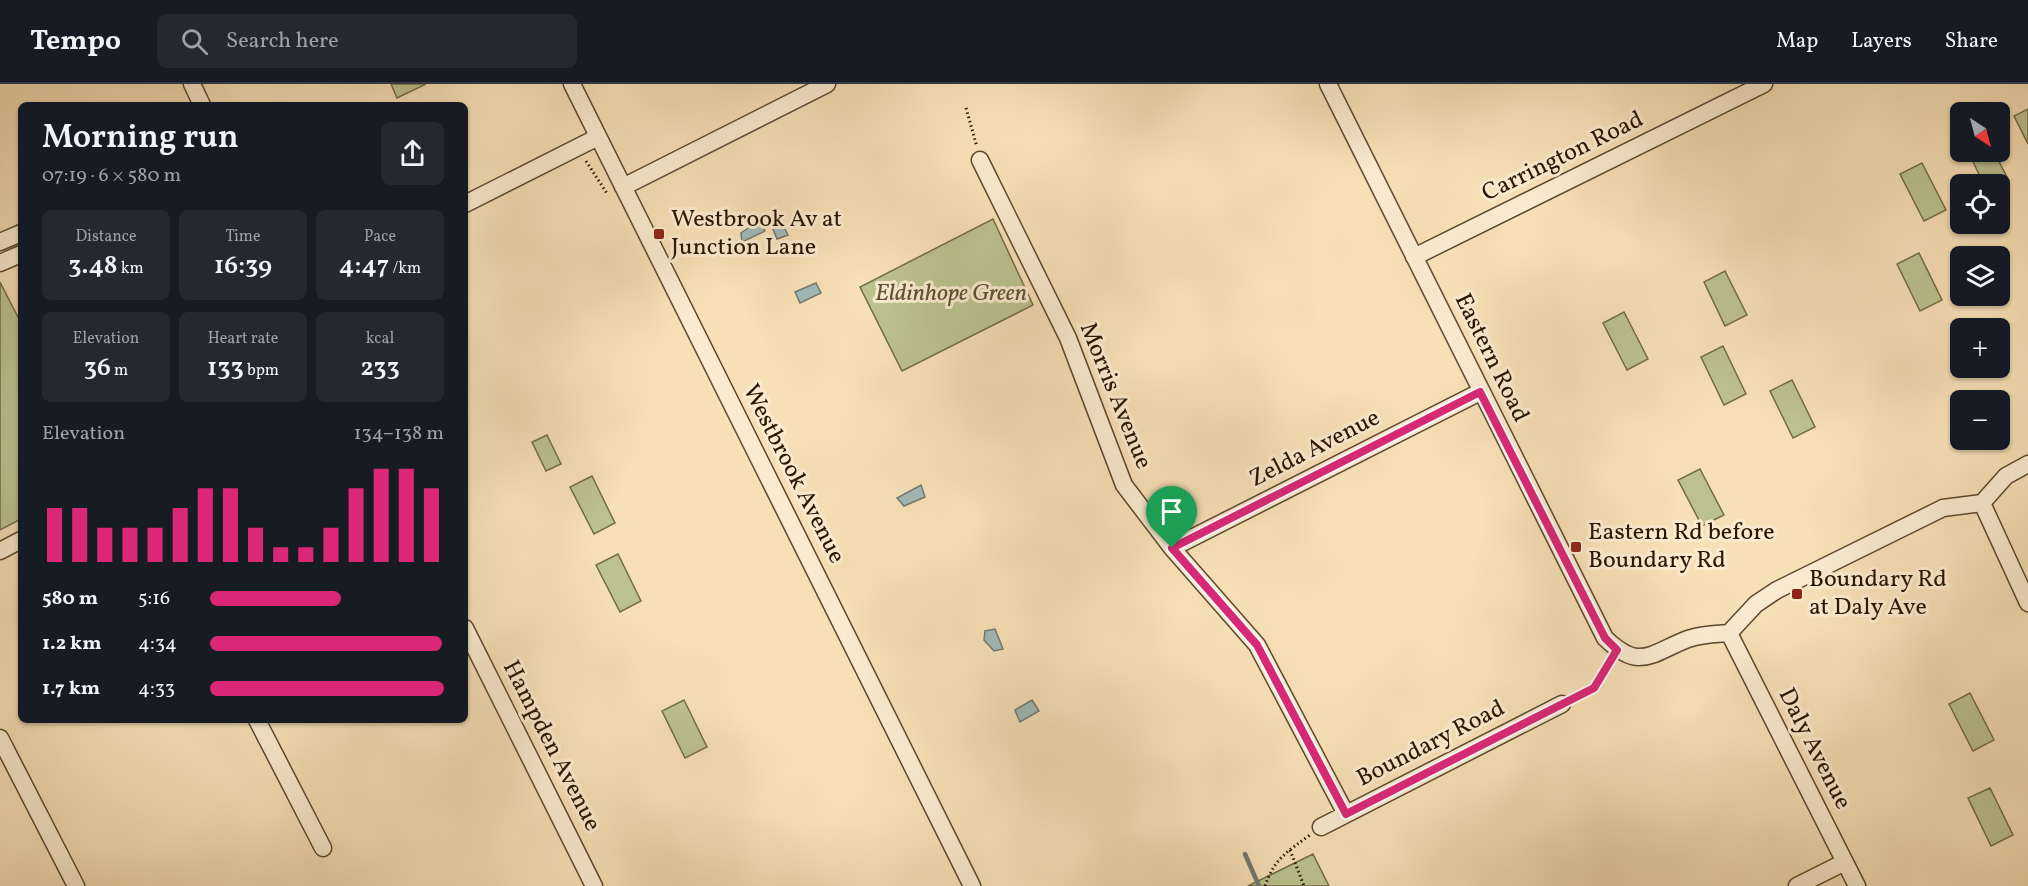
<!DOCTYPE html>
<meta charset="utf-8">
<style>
body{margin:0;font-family:Vollkorn,serif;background:#242831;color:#f1f3f6;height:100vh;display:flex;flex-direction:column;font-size:22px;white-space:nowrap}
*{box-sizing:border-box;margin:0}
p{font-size:20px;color:#9ea1a6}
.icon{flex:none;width:33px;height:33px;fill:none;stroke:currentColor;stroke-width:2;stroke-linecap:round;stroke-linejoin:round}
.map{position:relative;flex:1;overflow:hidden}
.details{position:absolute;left:18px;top:18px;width:450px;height:621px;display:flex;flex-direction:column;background:#171b24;border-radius:9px;box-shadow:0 2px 4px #0004}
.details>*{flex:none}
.needle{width:39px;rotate:144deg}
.tools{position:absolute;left:1950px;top:18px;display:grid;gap:12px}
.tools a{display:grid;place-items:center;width:60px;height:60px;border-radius:9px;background:#171b24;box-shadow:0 2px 4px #0004;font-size:30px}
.pin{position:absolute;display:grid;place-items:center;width:51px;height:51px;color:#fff;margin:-62px -26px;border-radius:50% 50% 50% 0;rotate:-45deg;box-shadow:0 0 6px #0007}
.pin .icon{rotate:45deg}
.round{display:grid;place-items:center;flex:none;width:63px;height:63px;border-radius:9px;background:#242831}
.summary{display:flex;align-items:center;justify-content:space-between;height:102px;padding:0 24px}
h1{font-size:33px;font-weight:600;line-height:45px}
.stats{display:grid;grid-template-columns:repeat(3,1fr);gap:9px;height:102px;padding:6px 24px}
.stats div{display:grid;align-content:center;border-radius:9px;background:#242831;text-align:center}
.stats b{font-size:26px;font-weight:600}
.stats small{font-size:16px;font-weight:400}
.stats p{font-size:16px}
.chart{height:168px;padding:12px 24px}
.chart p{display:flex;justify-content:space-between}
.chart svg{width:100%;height:108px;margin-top:6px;stroke:#db2777;stroke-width:6}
ul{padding:0 24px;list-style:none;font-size:20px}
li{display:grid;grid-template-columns:96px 72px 1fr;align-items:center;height:45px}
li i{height:15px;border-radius:8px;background:#db2777}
header{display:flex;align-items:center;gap:36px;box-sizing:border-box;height:84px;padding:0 30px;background:#171b24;border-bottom:2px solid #363941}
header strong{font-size:28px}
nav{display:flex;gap:33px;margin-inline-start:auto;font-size:21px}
.search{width:420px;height:54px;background:#242831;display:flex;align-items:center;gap:15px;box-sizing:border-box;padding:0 21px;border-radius:9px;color:#9ea1a6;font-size:22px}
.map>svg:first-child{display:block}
.green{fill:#bcc28f;stroke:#726c48;stroke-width:1.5}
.water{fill:#a1bab9;stroke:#71786f;stroke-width:1.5}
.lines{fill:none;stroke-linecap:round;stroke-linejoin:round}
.stream{stroke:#71786f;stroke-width:4.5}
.street-casing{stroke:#5c482e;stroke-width:19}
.path{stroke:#291500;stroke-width:3;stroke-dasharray:1.5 3;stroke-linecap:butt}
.street{stroke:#faebd0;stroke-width:16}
.route-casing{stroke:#fff;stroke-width:12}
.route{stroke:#db2777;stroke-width:8}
.poi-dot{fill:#8f2418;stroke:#faebd0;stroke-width:2}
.labels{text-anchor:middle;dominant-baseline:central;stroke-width:6;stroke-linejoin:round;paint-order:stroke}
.street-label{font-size:24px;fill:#291500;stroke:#faebd0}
.poi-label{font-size:24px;fill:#291500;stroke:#faebd0;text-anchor:start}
.park-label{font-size:24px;font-style:italic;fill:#5c5232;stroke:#faebd0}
</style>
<header>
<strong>Tempo</strong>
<div class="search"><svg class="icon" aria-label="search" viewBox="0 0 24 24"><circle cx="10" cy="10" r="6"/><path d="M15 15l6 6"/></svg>Search here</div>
<nav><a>Map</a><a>Layers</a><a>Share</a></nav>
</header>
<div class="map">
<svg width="2028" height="802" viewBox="0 0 2028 802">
<rect width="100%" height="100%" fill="#f7e0b7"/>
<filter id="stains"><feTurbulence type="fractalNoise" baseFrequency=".00333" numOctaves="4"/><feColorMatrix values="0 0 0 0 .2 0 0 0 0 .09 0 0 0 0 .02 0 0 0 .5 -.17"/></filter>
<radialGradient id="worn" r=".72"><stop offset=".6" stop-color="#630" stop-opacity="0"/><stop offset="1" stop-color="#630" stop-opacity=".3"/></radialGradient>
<path class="green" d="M391,0H426L397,14Z
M2028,25V60L2014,32Z
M1968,68H1994L2009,97L2000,101L1984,100Z
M1922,79L1946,126L1924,137L1900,90Z
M993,135L1033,221L902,287L860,203Z
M1919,169L1942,216L1920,227L1897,180Z
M1725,187L1747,231L1725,242L1704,198Z
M0,198L21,239V435L0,446Z
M1624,228L1648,275L1627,286L1603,239Z
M1723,262L1746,310L1724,321L1701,273Z
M1792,296L1815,343L1793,354L1770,307Z
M547,351L561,380L546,387L532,358Z
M1700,385L1724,431L1702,442L1678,396Z
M592,392L615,439L594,450L570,403Z
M618,470L641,517L620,528L596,481Z
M1970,609L1994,656L1973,667L1949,620Z
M684,616L707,663L685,674L662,627Z
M1990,704L2013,751L1991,762L1968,714Z
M1313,770L1329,802H1248Z"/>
<path class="water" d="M779,129V133L788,151L777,155L768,133Z
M760,136L765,147L742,158L741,149Z
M816,199L821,209L800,219L795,208Z
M921,401L925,413L904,422L897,414Z
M995,545L1003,565L994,567L984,556L985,547Z
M1032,616L1039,627L1020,638L1015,626Z"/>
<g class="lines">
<path class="stream" d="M1245,770L1259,802"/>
<g class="street-casing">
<path id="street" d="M192,0L202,21
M572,0L972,802
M1328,0L1605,554C1640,588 1651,569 1688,555C1701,550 1715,550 1729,549L1756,520L1777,506L1943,424L1982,419L2006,392L2028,380
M980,76L1068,254L1124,401L1172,464L1257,561L1346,730
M623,103L827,0
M465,120L598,53
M0,158L21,149
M1414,173L1764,0
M0,179L21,170
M1982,419L2028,519
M1172,464L1480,308
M0,467L21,456
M465,544L594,802
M1729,549L1857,802
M257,636L323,764
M0,654L76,802
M1321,743L1562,620
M1797,802L1845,778"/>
</g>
<path class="path" d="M966,24L977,63
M586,77L608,111
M1574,614L1595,604L1610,578
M1290,766L1304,802
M1265,802C1274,775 1288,767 1310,751"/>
<use href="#street" class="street"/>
</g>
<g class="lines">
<g class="route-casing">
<path id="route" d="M1480,308L1605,554L1617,566L1594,604L1346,730L1257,561L1172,464Z"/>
</g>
<use href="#route" class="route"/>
</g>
<g class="poi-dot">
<rect x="653" y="144" width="12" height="12" rx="3"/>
<rect x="1570" y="457" width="12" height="12" rx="3"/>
<rect x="1791" y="504" width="12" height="12" rx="3"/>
</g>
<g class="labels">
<g class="street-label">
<text transform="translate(1563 73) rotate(-26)">Carrington Road</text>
<text transform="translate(1491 274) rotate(64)">Eastern Road</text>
<text transform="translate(1115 312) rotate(68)">Morris Avenue</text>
<text transform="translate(1315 365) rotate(-27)">Zelda Avenue</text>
<text transform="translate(793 390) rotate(63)">Westbrook Avenue</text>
<text transform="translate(1431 660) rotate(-27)">Boundary Road</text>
<text transform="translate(551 662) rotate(63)">Hampden Avenue</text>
<text transform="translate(1814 665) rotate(63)">Daly Avenue</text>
</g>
<g class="poi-label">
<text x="671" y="136">Westbrook Av at<tspan x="671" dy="28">Junction Lane</tspan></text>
<text x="1588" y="449">Eastern Rd before<tspan x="1588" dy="28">Boundary Rd</tspan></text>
<text x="1809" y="496">Boundary Rd<tspan x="1809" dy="28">at Daly Ave</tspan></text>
</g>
<g class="park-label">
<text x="951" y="210">Eldinhope Green</text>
</g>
</g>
<rect width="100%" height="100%" filter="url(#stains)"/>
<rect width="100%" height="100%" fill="url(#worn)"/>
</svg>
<div class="tools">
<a><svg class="needle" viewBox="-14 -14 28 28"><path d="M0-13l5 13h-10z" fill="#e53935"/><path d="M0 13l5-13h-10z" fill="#9ea1a6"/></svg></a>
<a><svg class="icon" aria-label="locate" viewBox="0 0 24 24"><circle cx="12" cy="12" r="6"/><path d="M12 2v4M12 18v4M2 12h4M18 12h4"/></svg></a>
<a><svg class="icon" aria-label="layers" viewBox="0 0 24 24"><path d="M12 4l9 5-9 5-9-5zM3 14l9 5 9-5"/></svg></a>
<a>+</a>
<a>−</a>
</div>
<div class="pin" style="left:1172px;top:464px;background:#1e9e55"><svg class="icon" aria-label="arrive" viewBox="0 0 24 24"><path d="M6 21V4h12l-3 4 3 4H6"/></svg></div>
<section class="details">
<div class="summary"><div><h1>Morning run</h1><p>07:19 · 6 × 580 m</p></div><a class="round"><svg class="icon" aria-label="share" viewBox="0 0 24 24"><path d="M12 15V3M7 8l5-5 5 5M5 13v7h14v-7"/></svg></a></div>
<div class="stats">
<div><p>Distance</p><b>3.48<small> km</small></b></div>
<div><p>Time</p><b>16:39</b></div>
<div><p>Pace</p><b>4:47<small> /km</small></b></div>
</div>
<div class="stats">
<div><p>Elevation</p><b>36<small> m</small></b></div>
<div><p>Heart rate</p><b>133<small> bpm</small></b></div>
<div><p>kcal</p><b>233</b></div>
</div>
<div class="chart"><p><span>Elevation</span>134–138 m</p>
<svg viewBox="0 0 160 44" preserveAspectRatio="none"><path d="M5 44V22M15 44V22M25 44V30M35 44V30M45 44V30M55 44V22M65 44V14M75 44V14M85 44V30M95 44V38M105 44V38M115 44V30M125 44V14M135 44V6M145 44V6M155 44V14"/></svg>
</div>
<ul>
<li><b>580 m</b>5:16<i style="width:56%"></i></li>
<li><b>1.2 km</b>4:34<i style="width:99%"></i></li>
<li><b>1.7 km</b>4:33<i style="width:100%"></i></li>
</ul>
</section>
</div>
